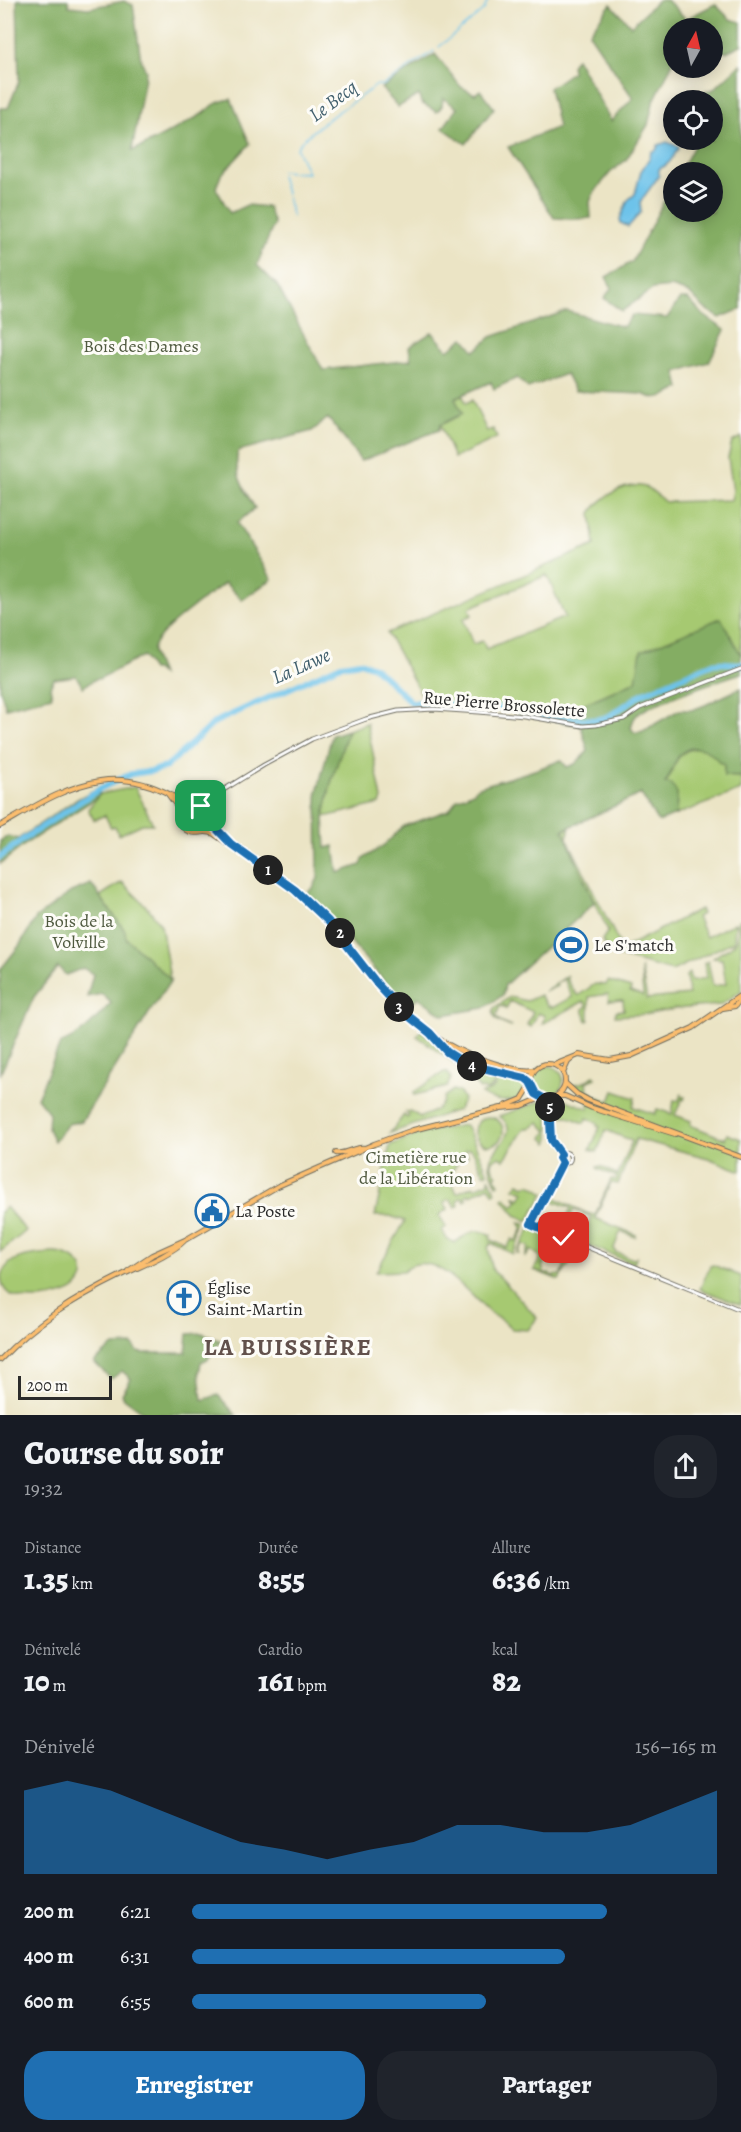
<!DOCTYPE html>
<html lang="fr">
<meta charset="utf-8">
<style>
body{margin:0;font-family:Alegreya,serif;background:#20242c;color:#f1f3f6;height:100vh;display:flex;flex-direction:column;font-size:22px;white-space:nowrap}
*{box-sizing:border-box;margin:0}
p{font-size:20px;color:#9ea1a6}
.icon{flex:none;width:33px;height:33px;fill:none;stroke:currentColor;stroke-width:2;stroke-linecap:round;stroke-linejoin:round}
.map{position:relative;height:1415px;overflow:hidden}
.panel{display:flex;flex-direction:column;background:#171b24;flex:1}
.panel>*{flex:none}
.needle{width:39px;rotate:8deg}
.buttons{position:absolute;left:663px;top:18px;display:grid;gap:12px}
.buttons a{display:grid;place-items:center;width:60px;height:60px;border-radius:50%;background:#171b24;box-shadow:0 3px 15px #0003;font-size:30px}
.scale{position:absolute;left:18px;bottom:15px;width:94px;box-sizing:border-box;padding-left:6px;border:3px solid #2b2b2b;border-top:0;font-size:16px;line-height:21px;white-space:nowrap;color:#2b2b2b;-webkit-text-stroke:4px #fdfcf7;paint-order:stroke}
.pin{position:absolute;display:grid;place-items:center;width:51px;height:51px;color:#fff;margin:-26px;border-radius:12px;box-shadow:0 3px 9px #0006}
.km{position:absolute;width:30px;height:30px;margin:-15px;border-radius:50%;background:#222;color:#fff;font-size:16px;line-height:30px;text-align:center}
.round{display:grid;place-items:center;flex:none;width:63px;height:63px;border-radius:24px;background:#20242c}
.head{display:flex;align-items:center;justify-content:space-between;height:102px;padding:0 24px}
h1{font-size:33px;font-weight:800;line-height:45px}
.metrics{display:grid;grid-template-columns:repeat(3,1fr);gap:9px;height:102px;padding:6px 24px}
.metrics div{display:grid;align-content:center}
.metrics b{font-size:30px;font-weight:800}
.metrics small{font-size:16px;font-weight:400}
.metrics p{font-size:16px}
.chart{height:168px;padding:12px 24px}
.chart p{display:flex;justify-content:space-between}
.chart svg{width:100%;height:108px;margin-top:6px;fill:#1f6fb2;opacity:.7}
.primary-button{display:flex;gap:12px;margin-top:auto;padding:12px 24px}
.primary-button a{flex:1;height:69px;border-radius:24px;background:#1f6fb2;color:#fff;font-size:24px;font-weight:800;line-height:69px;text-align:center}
.primary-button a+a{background:#20242c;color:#f1f3f6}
ul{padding:0 24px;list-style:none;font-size:20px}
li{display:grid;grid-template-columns:96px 72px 1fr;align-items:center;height:45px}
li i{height:15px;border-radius:8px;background:#1f6fb2}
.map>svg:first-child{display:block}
.green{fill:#a6c971;stroke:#687a4e;stroke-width:1.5;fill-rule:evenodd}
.forest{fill:#84ad63;stroke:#586c47;stroke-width:1.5}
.water{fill:#6dc3ea;stroke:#4c778a;stroke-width:1.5}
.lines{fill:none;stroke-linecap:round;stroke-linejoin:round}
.stream{stroke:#6dc3ea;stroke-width:1.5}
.river{stroke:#6dc3ea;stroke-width:6}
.minor-casing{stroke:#6e6c61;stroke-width:5}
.major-casing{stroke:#6e6c61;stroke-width:6}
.minor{stroke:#fff;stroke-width:3}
.major{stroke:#fbbd6e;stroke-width:4}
.route-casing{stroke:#fff;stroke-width:12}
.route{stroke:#1f6fb2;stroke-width:8}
.labels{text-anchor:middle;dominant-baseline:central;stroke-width:6;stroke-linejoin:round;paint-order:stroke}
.park-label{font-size:18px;fill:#505a40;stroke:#fdfcf7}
.street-label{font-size:18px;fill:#2b2b2b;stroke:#fdfcf7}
.poi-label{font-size:18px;fill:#2b2b2b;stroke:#fdfcf7;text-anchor:start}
.water-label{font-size:20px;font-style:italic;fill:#42606e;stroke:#fdfcf7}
.district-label{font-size:24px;font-weight:bold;letter-spacing:1.5px;fill:#62514c;stroke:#fdfcf7}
</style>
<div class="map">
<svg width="741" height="1415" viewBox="0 0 741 1415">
<rect width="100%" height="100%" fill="#fdfcf7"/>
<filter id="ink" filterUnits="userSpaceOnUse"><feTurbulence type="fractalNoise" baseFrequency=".0167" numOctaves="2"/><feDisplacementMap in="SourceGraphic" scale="12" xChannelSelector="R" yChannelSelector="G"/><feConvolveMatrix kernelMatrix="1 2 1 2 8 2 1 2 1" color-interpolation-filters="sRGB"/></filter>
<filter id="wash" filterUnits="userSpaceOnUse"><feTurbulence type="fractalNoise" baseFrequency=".008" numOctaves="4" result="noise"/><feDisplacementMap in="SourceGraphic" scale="24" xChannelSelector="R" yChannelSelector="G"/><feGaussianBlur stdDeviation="1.35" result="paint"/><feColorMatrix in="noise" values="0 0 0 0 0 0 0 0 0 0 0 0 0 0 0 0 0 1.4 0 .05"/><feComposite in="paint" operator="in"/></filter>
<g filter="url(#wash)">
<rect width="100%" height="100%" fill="#ebe4c5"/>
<path class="green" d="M462,394L466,403L472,400L487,431L493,429L497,438L454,458L440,425L462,414L454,398Z
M741,437V655L720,618L636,681L559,715L529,709L425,701L387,633L595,545L591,513C601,497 626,481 645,487C652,489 659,497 665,502L731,500L733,491L728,458L732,442ZM547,575L565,617L486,649L483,641L473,644L463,619L472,615L469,608Z
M367,723L382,799L380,804L324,817L330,786L348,730Z
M697,748L705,749L724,763V776L741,777V790L676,815L677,793L665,784C677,767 673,751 697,748Z
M135,787L153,824H142L119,835L115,826L111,828L105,815L94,820L88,809L100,794Z
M184 819a11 11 0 1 1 22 0a11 11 0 1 1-22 0Z
M570,827L567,838L622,949L700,909L702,914L697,917L706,937L735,923L734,941L672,971L610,954L602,940L608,931L562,831Z
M122,882L149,909L161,925L170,979L125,937V931L100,896Z
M738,920H741V991L720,1005L675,1009L649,1014L615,1016L616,1011L624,1010L623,1000L609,1001L608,994L589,997V1020L587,1021L583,1009L587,1006L584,1001L542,1024L545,1016L538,1013L531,1027L527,1025L533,1012L510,1001L506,1009L504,1005L503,1007L500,1006L496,1016L500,1021L511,1026L512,1025L511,1027C502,1023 491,1021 494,1008L510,997L527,1001L540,995L548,1007L550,1006L552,1008L572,997L564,979L556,983L557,986L544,992L568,975L566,978L576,994L579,995L595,984L606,985L608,981L631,988L630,992L643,996L641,968L647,999L689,995L686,976L689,973L691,981L706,978L704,963L708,961L713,986L726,984L722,959L713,958C735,942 739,950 738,920Z
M421,1030C430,1039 439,1049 450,1056C464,1065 486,1067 495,1079L493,1086L487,1090L480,1089L455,1063L417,1036Z
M533 1081a15 15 0 1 1 30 0a15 15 0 1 1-30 0Z
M444,1072L448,1073L451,1078L447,1087L414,1095V1092Z
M496,1073L525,1079L528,1082C526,1106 496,1104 481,1094C490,1091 501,1087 496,1073Z
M594,1076L596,1078L586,1082L588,1086L586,1088L598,1097L610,1101L614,1091L635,1098L633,1107L655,1114L657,1109L672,1114L674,1100L678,1101L682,1093L681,1096L685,1097L684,1100L682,1099L675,1115L691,1121L690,1125L725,1139L727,1134L741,1139V1171L708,1158L636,1139L618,1184L611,1183L595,1218L636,1235L635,1237L623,1232L620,1233L614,1248L615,1252L633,1259L636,1257L634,1264L578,1241H580L592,1217L574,1209L571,1215L568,1214L571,1208L550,1200L545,1212L540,1210L547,1196L550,1195L586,1213L595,1215L611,1179L616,1180L617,1177L598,1169L597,1167L600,1166L618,1175L632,1141L606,1130L597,1152L590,1150L600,1127L597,1126L598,1123L587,1118L584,1123L567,1116L555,1115L557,1103L564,1099L589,1109V1094L571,1085L574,1086L575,1084L582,1083Z
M453,1090L459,1092L464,1099L458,1110L390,1133L404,1115L407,1118L409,1116L406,1112L410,1111L420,1117C430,1114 443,1108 444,1097Z
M541,1101L545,1102L548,1107L549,1142L548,1143L543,1138L547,1131L539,1122L531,1128H525L504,1160L499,1156L491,1162L493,1170L497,1175L495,1176L499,1184L497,1185C494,1178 489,1170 490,1162C492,1146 523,1133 499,1116Z
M475 1131a14 14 0 1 1 28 0a14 14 0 1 1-28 0Z
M464,1125L467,1127L488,1173L484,1174L473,1151L469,1149L465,1150L468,1156L459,1161L449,1176L457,1193L473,1186L474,1188L489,1182V1177L496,1192L493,1193L489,1186L471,1195L469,1194L465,1196L467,1199L465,1201L462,1197L457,1201L459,1205L456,1207L450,1199L444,1203L448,1209L439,1215L446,1227L442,1230L447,1239L454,1243C469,1234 474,1226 491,1235L490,1239L507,1248L512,1239L516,1241L523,1229L519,1222L526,1225L513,1254L491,1243L488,1248L493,1271L501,1278L537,1318L528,1330L512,1329C505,1321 497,1318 489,1312C469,1294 432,1245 403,1271L376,1272L405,1221L390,1216H375L390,1145L421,1133Z
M519,1183L524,1186L530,1184L544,1193L528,1221L516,1215L503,1199L505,1197L513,1206L518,1201L514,1196L520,1199L524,1192L514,1188Z
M6,1207L26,1231L0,1252V1212Z
M531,1228L554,1237V1239L557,1238L554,1241L555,1245L548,1246L544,1259V1264L542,1265L544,1273H549L552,1276L561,1275L564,1268V1261L570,1258L575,1248L561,1242L562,1240L580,1247L559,1280L534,1270L541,1257L531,1250L525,1258L529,1247L523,1244L518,1252L520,1254L517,1253Z
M52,1253C71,1252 95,1268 77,1287C65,1299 18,1305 6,1291C2,1286 1,1279 3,1273C9,1254 36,1255 52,1253Z
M713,1265L741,1276V1305L700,1289L710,1266Z"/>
<path class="forest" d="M17,0H68L69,6L88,8L124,1L133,5L141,60L146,71L132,151C155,141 177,128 199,116C213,107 213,102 231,99L250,144L221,175L216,188L230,213L247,205L268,207L274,224L257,265L277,285L323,370L411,360L409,347L432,332L448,350L464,338L475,351L491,337L567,311L623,327L632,315L667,318L680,299H688L702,314L725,330L709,362L676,372L680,388C668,395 656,402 643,394L575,391L566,374L528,388L517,378L494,389L491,382L455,398L462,414L440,425L439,430L361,461L328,418L312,431L238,451C233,472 244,490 255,508L237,523L272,579L242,600L225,583C208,596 159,629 153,648C151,656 159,668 161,675L156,670H152L143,656L99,679L97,678L83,687L76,676L54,679L50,687L52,696L6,708L0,690V108H8L19,81Z
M658,0H667L686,19L715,4L730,19L741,22V45L726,52L713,51L712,28H674L673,62L653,103L648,125L626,160L610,173L593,194L590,202L591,218L576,219L554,218L508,147L558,127L549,88L572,72L571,65L576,58L611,121L633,98L589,33L611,4L631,26Z
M435,54L461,87L475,94L480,90L494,108L466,144L443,128L457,108L443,98L442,106L437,112L421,103L419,95L398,107L381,88Z
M741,64V309L720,318L705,309L689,293L671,287L653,289L622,311L604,298L612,288L606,277L632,262L673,184L674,212H712V172H680L697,140H712V100H685L687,98L714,89Z
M721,618L741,655V673C721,680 647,703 636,716C633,719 632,724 631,728L635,733L643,731L679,710H692L705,705L741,688V777L724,776V763H720C711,750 692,740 679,756C673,764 671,775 665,783L671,784L677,793L676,815L658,822L641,794L563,830L594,903L505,985L503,995L484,1008L443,1015L418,997L411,1005L402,1003L342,931L307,893L313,888L318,878L317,792L332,735L348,730L330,786L324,817L326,848L334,846L338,873L361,865L363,859L383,846L404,826L449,810L457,799L475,791L476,788C505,778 532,773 561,760L567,767L575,764L588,751L581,726L561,722L559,715L636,681L641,651Z
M96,789L100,794L93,800L28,842L0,864V841L8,836L18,839L74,801Z
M91,884L125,931L126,938L171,980L149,1013L82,1121L68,1124L54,1141L48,1129L49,1113L37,1098L60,1044C85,1033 93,1022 111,1003L102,994L87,997L93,974L83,968L66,975L58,967L34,997L0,1075V970L19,946L36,918L71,892Z
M202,1333L221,1341L208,1359L201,1362L199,1373L202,1400L218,1395L236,1415H147L124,1398L122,1394L131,1379L122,1371L111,1379L94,1362L113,1346L133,1345L138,1352L143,1353H186L188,1334Z"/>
<path class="water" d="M667,142L679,147C672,158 671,164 659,169V176L640,202L641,212L628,227L621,223L620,219L628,200L635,194L641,171L650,157L651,152L657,149L658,145Z"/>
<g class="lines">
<path class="stream" d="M439,47L484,10L488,0
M281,171L308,173L297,149C299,136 363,95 377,85H383L434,51
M281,175L292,216"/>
<path class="river" d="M0,857L25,838L101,788L131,774L152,771L166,767L215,722L341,665L360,662L374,667L411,702L514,709L554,718L597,720L608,717L642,694L711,664L721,663L741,664"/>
</g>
</g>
<g filter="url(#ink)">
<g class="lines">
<g class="minor-casing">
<path id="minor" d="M199,805L264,765L312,739L366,719L398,711L434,709L479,712L524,716L583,726L596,725L624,719L640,708L741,669
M208,813L214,798
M545,1099L550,1107L551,1140L561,1154
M552,1111L556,1097
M559.5 1158a5.5 5.5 0 1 1 11 0a5.5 5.5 0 1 1-11 0Z
M562,1163L531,1222L533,1225L741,1310"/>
</g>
<g class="major-casing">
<path id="major" d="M168,794L182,813
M191,805C181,811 176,827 190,832C198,835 205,829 214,834C253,861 293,886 327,919C347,939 361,963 378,984C407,1020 445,1049 490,1062C503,1066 520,1072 535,1070
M209,821L229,841
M0,826C32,808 63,787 100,781C125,777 148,783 171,795C176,797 181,802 186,804C191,806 195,804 200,806C213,810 211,824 202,831
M723,1008L735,1006L741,998
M432,1036C456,1065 489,1072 525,1078L530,1082
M531 1081a17 17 0 1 1 34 0a17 17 0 1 1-34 0Z
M554,1065L579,1055L610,1060L631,1056L693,1028L741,995
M563,1073L568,1062L573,1058
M565,1083L577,1094L588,1100L741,1157
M558,1096H565L592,1108L675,1134
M505,1106L522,1099L530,1086
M336,1153C346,1155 354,1146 365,1148
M152,1255L185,1240L278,1186L374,1144L413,1130L501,1108L522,1106L541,1098
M128,1271L152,1255
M0,1360C35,1323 75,1298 120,1276C138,1267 170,1255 184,1241"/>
</g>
<use href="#minor" class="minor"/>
<use href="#major" class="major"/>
</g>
</g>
<g class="lines" filter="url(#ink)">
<g class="route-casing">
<path id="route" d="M201,806L207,811L211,823L231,844L295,890L328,921L378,985L401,1010L430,1033L447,1052L466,1064L525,1078L530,1082L536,1094L545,1099L549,1103L551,1140L561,1154L559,1158L562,1163L531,1224L564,1238"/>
</g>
<use href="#route" class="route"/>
</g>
<defs>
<g id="stadium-ring" transform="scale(1.725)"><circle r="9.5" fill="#fdfcf7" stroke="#1f6fb2" stroke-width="1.5"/><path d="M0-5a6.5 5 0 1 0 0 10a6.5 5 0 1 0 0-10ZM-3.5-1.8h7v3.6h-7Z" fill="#1f6fb2"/></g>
<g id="civic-ring" transform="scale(1.725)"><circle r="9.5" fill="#fdfcf7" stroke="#1f6fb2" stroke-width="1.5"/><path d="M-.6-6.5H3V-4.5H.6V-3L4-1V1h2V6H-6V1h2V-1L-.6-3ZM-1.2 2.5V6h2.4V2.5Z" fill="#1f6fb2"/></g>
<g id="church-ring" transform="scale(1.725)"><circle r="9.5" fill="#fdfcf7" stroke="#1f6fb2" stroke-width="1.5"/><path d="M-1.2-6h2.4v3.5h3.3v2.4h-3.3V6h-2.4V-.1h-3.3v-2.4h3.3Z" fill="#1f6fb2"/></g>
</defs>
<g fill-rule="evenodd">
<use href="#stadium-ring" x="571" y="945"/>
<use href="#civic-ring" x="212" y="1211"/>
<use href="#church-ring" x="184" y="1298"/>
</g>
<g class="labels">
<g class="park-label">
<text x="141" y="346">Bois des Dames</text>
<text x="79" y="921">Bois de la<tspan x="79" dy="21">Volville</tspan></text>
<text x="416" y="1157">Cimetière rue<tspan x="416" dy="21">de la Libération</tspan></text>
</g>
<g class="street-label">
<text transform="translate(504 704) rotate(5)">Rue Pierre Brossolette</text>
</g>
<g class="poi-label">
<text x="594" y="945">Le S'match</text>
<text x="235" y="1211">La Poste</text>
<text x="207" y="1288">Église<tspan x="207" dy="21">Saint-Martin</tspan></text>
</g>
<g class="water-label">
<text transform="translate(333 101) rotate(-37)">Le Becq</text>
<text transform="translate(301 666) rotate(-24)">La Lawe</text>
</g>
<g class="district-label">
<text x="288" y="1347">LA BUISSIÈRE</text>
</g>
</g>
</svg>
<div class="buttons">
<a><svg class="needle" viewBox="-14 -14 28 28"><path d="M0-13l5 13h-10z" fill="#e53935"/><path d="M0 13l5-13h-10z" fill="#9ea1a6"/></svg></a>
<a><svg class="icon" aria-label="locate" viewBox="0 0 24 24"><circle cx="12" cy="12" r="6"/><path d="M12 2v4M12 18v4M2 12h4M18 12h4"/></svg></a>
<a><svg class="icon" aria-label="layers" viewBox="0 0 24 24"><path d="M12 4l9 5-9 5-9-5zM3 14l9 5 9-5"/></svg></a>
</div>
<div class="scale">200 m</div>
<div class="pin" style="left:201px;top:806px;background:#1e9e55"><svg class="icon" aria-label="arrive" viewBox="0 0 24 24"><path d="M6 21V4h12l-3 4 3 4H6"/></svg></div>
<div class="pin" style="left:564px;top:1238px;background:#d93025"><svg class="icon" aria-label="check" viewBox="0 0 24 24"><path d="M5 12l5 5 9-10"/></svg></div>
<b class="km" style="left:268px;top:870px">1</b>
<b class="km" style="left:340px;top:933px">2</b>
<b class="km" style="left:399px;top:1007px">3</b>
<b class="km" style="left:472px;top:1066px">4</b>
<b class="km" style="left:550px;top:1107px">5</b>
</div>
<section class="panel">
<div class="head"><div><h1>Course du soir</h1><p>19:32</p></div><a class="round"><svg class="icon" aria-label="share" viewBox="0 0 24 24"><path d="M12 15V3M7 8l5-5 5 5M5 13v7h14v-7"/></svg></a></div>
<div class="metrics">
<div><p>Distance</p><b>1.35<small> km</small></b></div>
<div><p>Durée</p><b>8:55</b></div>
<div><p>Allure</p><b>6:36<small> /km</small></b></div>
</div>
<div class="metrics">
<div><p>Dénivelé</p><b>10<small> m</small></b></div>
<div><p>Cardio</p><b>161<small> bpm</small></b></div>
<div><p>kcal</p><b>82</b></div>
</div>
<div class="chart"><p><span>Dénivelé</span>156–165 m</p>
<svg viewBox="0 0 160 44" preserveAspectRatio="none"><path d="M0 44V10L10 6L20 10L30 17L40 24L50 31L60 34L70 38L80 34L90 31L100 24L110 24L120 27L130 27L140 24L150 17L160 10V44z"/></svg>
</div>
<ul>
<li><b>200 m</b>6:21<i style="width:79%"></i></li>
<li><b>400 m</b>6:31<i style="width:71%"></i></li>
<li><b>600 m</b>6:55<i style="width:56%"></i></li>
</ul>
<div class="primary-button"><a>Enregistrer</a><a>Partager</a></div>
</section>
